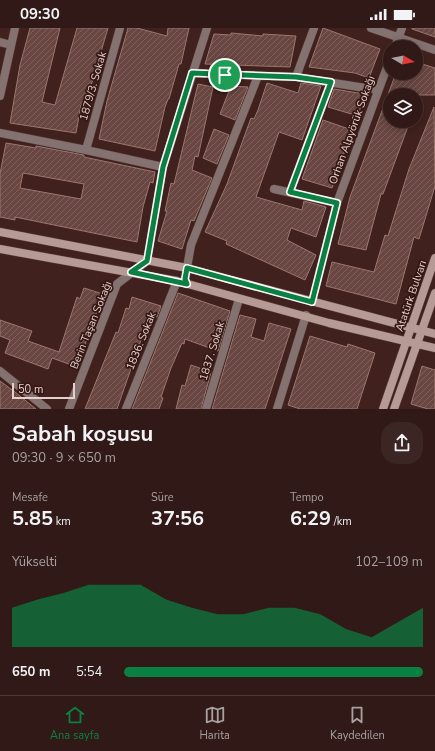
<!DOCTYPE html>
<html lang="tr">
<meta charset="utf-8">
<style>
body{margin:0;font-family:"Nunito Sans",sans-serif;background:#3c2623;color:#f1f3f6;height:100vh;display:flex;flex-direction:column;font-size:15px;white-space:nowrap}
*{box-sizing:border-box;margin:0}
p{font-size:13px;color:#a8a0a1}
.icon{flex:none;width:22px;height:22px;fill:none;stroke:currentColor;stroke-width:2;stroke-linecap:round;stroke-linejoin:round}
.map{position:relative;height:381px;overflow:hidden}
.drawer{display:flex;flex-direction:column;background:#301916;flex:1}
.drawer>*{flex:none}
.needle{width:26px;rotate:99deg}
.buttons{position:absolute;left:383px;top:12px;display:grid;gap:8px}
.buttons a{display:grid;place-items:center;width:40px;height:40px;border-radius:50%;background:#301916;box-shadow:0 2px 10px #0003,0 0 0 1px #4b3835;font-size:20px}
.scale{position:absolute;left:12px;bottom:10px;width:63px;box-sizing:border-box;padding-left:4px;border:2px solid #e6d0cd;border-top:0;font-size:11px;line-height:14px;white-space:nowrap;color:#e6d0cd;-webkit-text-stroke:3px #351714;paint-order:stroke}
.pin{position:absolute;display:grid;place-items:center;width:34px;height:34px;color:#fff;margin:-17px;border:2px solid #fff;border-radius:50%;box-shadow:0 1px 4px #0007}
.round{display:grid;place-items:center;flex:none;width:42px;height:42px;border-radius:16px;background:#3c2623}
.overview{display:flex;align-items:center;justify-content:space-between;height:68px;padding:0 12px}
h1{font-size:22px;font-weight:700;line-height:30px}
.stats{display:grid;grid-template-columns:repeat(3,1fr);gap:6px;height:68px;padding:4px 12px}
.stats div{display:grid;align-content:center}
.stats b{font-size:20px;font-weight:700}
.stats small{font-size:11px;font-weight:400}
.stats p{font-size:11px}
.chart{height:112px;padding:8px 12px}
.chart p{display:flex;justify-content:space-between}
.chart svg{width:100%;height:72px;margin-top:4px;fill:#0b8043;opacity:.7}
ul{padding:0 12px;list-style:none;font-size:13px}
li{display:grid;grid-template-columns:64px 48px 1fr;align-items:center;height:30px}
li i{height:10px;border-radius:5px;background:#0b8043}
.status{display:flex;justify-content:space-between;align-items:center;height:28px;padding:0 20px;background:#301916;direction:ltr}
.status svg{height:11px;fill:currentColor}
.menu{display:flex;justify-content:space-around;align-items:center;height:56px;border-top:1px solid #4b3835;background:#301916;font-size:11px;color:#a8a0a1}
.menu a{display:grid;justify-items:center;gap:2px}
.menu .selected{color:#0b8043}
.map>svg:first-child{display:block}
.building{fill:url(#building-hatch);stroke:#9c7670;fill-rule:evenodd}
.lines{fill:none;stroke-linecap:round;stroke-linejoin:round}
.minor-casing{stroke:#5b3d39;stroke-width:9}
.secondary-casing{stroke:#5b3d39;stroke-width:9}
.minor{stroke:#83726f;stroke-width:8}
.secondary{stroke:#b59a96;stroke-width:8}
.route-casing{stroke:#fff;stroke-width:8}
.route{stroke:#0b8043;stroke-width:5}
.labels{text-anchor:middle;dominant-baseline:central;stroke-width:3.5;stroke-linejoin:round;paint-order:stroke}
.street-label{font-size:11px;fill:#e6d0cd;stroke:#351714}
</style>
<div class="status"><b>09:30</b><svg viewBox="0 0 49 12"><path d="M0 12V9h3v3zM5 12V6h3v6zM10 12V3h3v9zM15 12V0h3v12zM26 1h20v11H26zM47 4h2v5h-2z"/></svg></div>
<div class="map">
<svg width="435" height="381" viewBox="0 0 435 381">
<defs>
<pattern id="building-hatch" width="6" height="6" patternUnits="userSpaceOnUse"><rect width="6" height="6" fill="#694641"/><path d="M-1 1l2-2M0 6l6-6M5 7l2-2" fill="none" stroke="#7e605b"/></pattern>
</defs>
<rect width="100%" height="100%" fill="#40211d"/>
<path class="building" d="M30,0H60L42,74L55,77L77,0H108L85,78L81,77L76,105L10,95L20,37Z
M128,0H137L167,8L168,0H189L181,36H179L169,71H168L165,79L155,123L99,111L107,73Z
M323,0L380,21L369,50L355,45L309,39Z
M412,0H435V9L412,1Z
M231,5L263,8V6L296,8L290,39L205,36L214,6L231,7Z
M416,34L435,40V67H390V93H410L383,166H381L366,222L338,216L350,169L396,45H416Z
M267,55L298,65L301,55L321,58L302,112L279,104L256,169L302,182L304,173L326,179L316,209L291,200L287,212L316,227L305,252L226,216L227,213L205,204L227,156L251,90L254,91L258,82Z
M198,56L213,59L198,129L195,128L192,142L212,150L194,193L191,192L182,221L158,213L167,183H165L171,155L174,156Z
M231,58L248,59L235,92L220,86Z
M334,61L364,66L358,88L328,79Z
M434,79L435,158L419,211L414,209L396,276L326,258L332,234L374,244L385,207L388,208L409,141Z
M323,92L352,102L332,160L302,151Z
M214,101L229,107L217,136L203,130Z
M6,115L36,120V118L84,127V129L155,144L153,155L150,154L143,179L137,214L15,189V192L0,189V146ZM23,145L84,156L81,171L20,160Z
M84,260L103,266L77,339L52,330L48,341L5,325L10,312L0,308V292L32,303L28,313L59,324L77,269L80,271Z
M178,265L230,283L218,323L185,311L184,316L182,315L171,340L161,369L163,370L159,381H132Z
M132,269L161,278L157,289L152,288L141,312L117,381H85L116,304L118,305L126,280L129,281Z
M240,287L256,291L251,309L264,313L269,295L291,301L265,381H212Z
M310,308L347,319L348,316L375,325L357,381H300L288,377Z
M191,337L211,344L201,381H176L182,357L185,358Z
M422,338L435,342V381H428L411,376Z
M0,353L15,364L36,381H0Z"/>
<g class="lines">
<g class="minor-casing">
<path id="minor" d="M371,0L435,22
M0,14L11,17
M395,19L402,0
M192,45L296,49L378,62
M296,49L314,0
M0,68L15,0
M0,105L86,122L163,139
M86,122L120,0
M274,161L337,175
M290,164L331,54
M187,256L185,251L191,217L258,48
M312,274L337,175L390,31
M0,343L47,381
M69,381L117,256L147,233L163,139L207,0
M126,381L177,253
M206,381L239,271
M277,381L306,287"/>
</g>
<g class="secondary-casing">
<path id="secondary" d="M0,204L187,240L435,306
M0,221L177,253L329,295L435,320
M383,381L435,230
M394,381L435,265"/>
</g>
<use href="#minor" class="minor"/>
<use href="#secondary" class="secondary"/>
</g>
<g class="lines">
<g class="route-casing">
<path id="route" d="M192,45L296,49L331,54L290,164L337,175L312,274L187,240L185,251L187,256L131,244L147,233L163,139Z"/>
</g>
<use href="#route" class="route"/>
</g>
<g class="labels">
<g class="street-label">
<text transform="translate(93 58) rotate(-74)">1879/3. Sokak</text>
<text transform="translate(352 102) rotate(-70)">Orhan Alpyörük Sokağı</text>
<text transform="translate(411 268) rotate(-71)">Atatürk Bulvarı</text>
<text transform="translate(91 297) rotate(-68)">Berin Taşan Sokağı</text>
<text transform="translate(141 313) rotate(-68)">1836. Sokak</text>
<text transform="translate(212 323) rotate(-73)">1837. Sokak</text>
</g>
</g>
</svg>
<div class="buttons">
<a><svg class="needle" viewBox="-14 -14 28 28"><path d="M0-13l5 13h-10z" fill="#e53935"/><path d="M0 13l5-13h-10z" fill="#a8a0a1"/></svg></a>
<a><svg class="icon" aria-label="layers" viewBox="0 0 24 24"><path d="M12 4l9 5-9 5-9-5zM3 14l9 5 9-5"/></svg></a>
</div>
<div class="scale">50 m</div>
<div class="pin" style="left:225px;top:47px;background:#1e9e55"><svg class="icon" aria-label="arrive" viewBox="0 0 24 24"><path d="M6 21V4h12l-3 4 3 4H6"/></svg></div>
</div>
<section class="drawer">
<div class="overview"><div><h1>Sabah koşusu</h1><p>09:30 · 9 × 650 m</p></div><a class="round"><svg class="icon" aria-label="share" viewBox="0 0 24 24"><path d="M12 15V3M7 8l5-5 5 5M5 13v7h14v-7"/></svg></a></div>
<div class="stats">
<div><p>Mesafe</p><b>5.85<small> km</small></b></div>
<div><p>Süre</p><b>37:56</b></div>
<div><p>Tempo</p><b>6:29<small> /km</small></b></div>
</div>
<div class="chart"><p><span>Yükselti</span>102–109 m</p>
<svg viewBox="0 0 160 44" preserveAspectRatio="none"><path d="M0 44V20L10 15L20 11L30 6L40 6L50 6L60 15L70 20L80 24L90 24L100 20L110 20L120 24L130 33L140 38L150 29L160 20V44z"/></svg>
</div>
<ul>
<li><b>650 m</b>5:54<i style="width:100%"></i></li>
</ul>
</section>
<nav class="menu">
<a class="selected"><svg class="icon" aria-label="home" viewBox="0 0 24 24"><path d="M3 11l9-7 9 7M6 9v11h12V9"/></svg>Ana sayfa</a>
<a><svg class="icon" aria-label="map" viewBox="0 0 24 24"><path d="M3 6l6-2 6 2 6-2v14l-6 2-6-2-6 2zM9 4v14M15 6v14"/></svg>Harita</a>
<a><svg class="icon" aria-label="saved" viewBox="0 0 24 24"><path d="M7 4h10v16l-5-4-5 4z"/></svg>Kaydedilen</a>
</nav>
